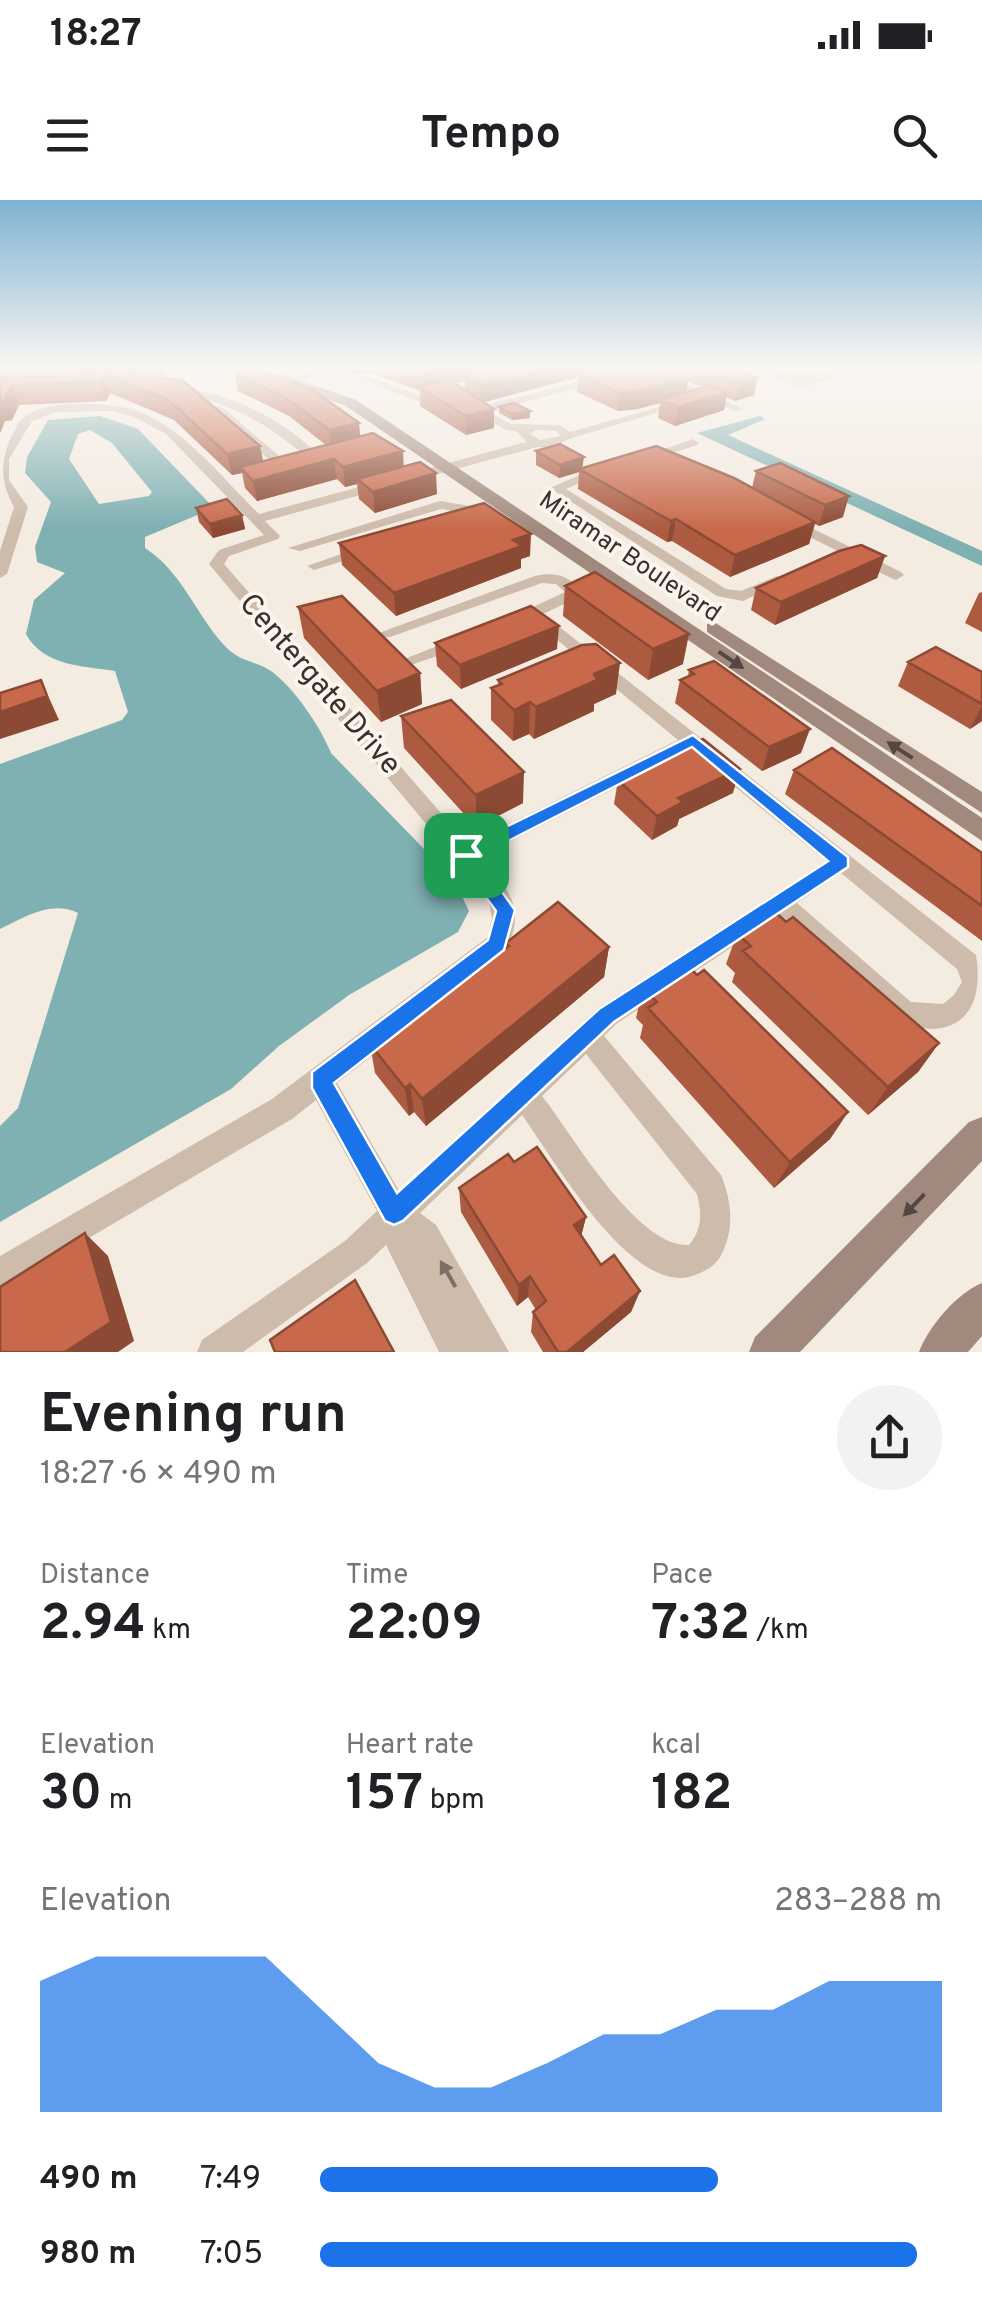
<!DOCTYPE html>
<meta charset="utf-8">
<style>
body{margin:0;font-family:Overpass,sans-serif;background:#f2f2f2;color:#202124;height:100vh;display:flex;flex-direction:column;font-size:38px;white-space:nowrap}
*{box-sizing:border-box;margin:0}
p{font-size:32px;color:#757577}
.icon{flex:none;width:55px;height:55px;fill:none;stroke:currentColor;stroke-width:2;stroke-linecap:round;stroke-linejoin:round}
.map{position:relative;height:1152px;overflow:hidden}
.side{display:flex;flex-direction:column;background:#fff;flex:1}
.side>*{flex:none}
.pin{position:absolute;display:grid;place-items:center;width:85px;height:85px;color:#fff;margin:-42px;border-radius:20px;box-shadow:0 5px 15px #0006}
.round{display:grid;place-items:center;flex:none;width:105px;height:105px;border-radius:52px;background:#f2f2f2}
.head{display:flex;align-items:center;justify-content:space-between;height:170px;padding:0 40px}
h1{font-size:55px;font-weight:700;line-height:75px}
.stats{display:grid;grid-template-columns:repeat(3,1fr);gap:15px;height:170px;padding:10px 40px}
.stats div{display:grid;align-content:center}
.stats b{font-size:50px;font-weight:700}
.stats small{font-size:28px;font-weight:400}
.stats p{font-size:28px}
.chart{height:280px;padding:20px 40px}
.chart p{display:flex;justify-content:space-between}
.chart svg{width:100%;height:180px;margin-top:10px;fill:#1a73e8;opacity:.7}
ul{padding:0 40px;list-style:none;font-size:32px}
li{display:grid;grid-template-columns:160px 120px 1fr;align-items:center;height:75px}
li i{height:25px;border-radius:12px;background:#1a73e8}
.status{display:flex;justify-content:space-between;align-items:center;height:70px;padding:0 50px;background:#fff;direction:ltr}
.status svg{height:28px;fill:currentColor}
header{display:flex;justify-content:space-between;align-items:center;height:130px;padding:0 40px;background:#fff;font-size:45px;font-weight:700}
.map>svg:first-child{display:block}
.green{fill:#b8c4a0}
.water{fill:#7fb0b2;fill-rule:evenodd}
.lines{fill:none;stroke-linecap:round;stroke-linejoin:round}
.street{fill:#cdbbac;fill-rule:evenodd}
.secondary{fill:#a18a7d;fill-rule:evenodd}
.wall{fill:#ac5a40;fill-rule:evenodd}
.shaded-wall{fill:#8c4a34}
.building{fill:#c8694b;stroke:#8c4a34;stroke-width:2.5}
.oneway{fill:#544640}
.oneway2{fill:#7d6f65}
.route{fill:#1a73e8;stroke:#fff;stroke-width:2.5;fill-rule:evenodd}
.labels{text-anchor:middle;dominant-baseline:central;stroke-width:8;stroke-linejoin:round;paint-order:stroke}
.far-street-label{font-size:25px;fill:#3b302b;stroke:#fbf5ee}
.street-label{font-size:30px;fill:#3b302b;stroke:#fbf5ee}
</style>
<div class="status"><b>18:27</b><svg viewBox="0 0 49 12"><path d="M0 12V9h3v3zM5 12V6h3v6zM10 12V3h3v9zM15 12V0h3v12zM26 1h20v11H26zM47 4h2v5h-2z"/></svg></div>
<header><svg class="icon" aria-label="menu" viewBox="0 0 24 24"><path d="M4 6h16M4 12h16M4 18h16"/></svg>Tempo<svg class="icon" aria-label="search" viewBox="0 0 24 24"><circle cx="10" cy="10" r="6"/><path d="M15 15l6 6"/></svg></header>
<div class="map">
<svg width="982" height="1152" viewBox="0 0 982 1152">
<rect width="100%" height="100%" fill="#f4ebe1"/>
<path class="green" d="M749,168H862L803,188Z"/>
<path class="water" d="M100,216L138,229L214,308L145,337V348C182,372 195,413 224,445C240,463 255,460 271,471C295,489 320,526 331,553L454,680L469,711L458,732L349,795L279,846L231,889L0,1022V926L18,908L78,713C51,700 25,717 0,729V564L122,520L128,512L115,471C83,466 43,466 26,434L34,400L65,373L37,362L35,347L51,302L25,273L27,257L48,220ZM90,230L112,243L152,292L149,296L99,304L69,259L78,234Z
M760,216L765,219L728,235L982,351V366L697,233Z"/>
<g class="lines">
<path class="street" d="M315,168H329L297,183L288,181Z
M531,168H549L420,202L359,178L368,176L421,196Z
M634,168H648L744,209L735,211Z
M603,175L607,180L489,212L511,224L560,225L570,232L681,201L686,204L572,238L551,247H537L265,321L280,336L278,339L229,356L224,364L468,644L678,540L532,419L518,420V414L565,392L556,384L542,383L390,437H378L376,434L535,376C552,372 568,374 579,389V397L543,414L976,755C982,790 974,827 933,829C919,829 906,824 894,819L780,715L616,824L604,836L721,975C732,1002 735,1031 720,1057C714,1067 705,1071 695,1075C633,1100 552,956 522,915L420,1013L436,1025L509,1152H439L386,1045L367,1063L243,1152H197L202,1140L345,1041L377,1011L316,900L292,919L0,1090V1056L272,899L488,737L492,718L488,698L209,364L219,350L264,335L166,234L132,216L110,211L56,212L32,221L9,259V280L28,307L7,374L0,378V351L14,307C0,282 0,263 11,237C14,232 18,222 23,218C45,198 118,202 143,213C189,234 223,279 259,314L526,242L518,232L504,229L471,209ZM536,230L557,231L561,236L540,240L530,234ZM690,550L826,661L598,808L399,991L337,883L506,751C527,707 509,690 480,657ZM841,673L957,769L962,782L954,795L943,804L911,802L797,703ZM586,854L697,994C702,1013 702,1030 689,1045C637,1048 572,934 542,896Z
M172,186C230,192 284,219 325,261L315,264C264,221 234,203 168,191V187Z
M200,201L223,208L291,266V272H283L215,212L196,206V202Z
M693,239L699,243L697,245L644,262L638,258Z
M598,267L608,270L566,289L726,389L741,391L777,376L785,381L743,401L717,396L550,288Z
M440,301L470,306L473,317L454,326L447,322L459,315V312L441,309L300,351L288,348Z
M789,317L901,372L904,375L896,380L891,378L784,324V318Z
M364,346L369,347V353L314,370L307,366Z
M460,437L466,438V446L411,465L402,460Z"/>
<path class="secondary" d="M222,168L284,175L356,200L982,618V641L346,206L281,182Z
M714,422L982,592V613L707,432V424Z
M982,917V961L800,1152H749L755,1137L969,922Z
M982,1083V1136L968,1152H919C929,1126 956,1094 982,1083Z"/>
</g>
<path class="wall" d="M0,168H163L165,178L260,246L263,261L326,245L289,216L238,191L235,173L361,236L404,266L437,294L375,313L359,299L357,284L345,287L337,279L257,301L245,288L242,273L232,275L174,220L110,193L106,201L19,205L12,220L5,221L0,233Z
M331,168H733L754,195L735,201L726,197L724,210L675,226L658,218L660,203L637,209L618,211L577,192L578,177L484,202L494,228L466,235L420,206V191L369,172L354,174ZM465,181V190L454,184ZM688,181L702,187L686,192Z
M499,207L530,211V218L512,220L499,213Z
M536,251L583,268L752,288L756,271L780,263L843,317L819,326L815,324L809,344L730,377L672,341L667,342L578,289L579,272L559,278L536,265Z
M196,308L242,315L245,329L213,338L199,322Z
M339,343L530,356L521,359V368L396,416L342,365Z
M885,356L877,378L775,425L751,410L756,388Z
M565,386L683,464L648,480L563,416Z
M982,392V432L965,423L979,393Z
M298,407L420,473L422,504L381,522L304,438Z
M435,443L557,449L461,489L437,466Z
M908,462L982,472V521L970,529L898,486Z
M689,470L801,553L762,571L675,503L680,480L688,477Z
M498,480L616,494L594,504V511L534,539L529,534L513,541L491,520V488L498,485Z
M401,516L523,603L476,627L404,548Z
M794,570L982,653V741L785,594Z
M618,580L733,593L679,619L677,626L652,640L614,604Z
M786,722L939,843L918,872L868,915L732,782L735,773L726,764L737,734Z
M506,743L609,747L604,777L426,926L414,912L409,916L375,873L370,844L506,748Z
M643,788L848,912L830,939L774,988L640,838L643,825L636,818Z
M514,962L586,1017L581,1036L601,1065L640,1091L631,1112L583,1152H543L531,1132L533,1112L536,1110L528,1097L517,1106L461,1012L459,988Z"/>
<path class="shaded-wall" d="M353,168H369V172L354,174Z
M446,168H515L465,176V181L425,191L421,188L420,175Z
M548,168H612L578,174V177L481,203V185Z
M104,174L110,193L106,201L100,182Z
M689,177L686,195L660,200V203L637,209L618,211L619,193Z
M758,178L754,195L735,201L739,183Z
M12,185L19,205L12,220L5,221L0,233V201Z
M727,192L724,210L675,226L678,207Z
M494,209V228L466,235V216Z
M530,211V218L512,220V214Z
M359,223L361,242L332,250L329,230Z
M260,246L264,267H240L242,273L232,275L227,254Z
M403,251L404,271L357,279V284L345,287L343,267Z
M584,257L582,271L579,269V272L559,278L560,265Z
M334,259L337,279L257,301L253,281Z
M436,273L437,294L375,313L373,292Z
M849,296L843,317L819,326L825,305Z
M242,315L245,329L213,338L210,324Z
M676,319L672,341L667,342L671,321Z
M815,322L809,344L730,377L735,355Z
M531,334L530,356L521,359V368L396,416L394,393L513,340Z
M885,356L877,378L775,425L781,402Z
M559,426L557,449L461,489L460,465Z
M689,434L683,464L648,480L653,449Z
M620,463L616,494L594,504V511L534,539L536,507L594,474Z
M420,473L422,504L381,522L377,491Z
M41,480L59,520L0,539V512Z
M530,502L529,534L513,541L514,510Z
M982,506V521L970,529Z
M810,529L801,553L762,571L769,547Z
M740,569L733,593L679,619L677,626L652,640L657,616L678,598Z
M524,572L523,603L476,627V595Z
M609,747L604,777L426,926L422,899Z
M939,843L918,872L868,915L888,887Z
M410,884L414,912L409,916L405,888Z
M848,912L830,939L774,988L790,962Z
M586,1017L580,1041L574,1025Z
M85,1033L108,1056L134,1141L118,1152H65Z
M530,1076L528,1097L517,1106L519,1085Z
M640,1091L631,1112L583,1152H567Z"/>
<path class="building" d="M245,168H256L313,190L359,223L329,230L286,198L235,173Z
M403,168H446L420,175Z
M497,168H548L481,185L465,176Z
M599,168H666L689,177L639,191L619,193L578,174Z
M702,168H733L758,178L739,183Z
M120,173L182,180L260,246L227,254L169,200L104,174L100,182L12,185L4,201H0V178Z
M449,180L494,209L466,216L419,187Z
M710,185L727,192L678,207L660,200Z
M514,203L530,211L512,214L499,207Z
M373,233L403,251L343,267L334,259L253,281L240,267Z
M560,244L584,257L560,265L536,251Z
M656,246L734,278L815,322L735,355L676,319L671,321L579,269Z
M420,262L436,273L373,292L357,279Z
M780,263L849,296L825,305L756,271Z
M227,299L242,315L210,324L196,308Z
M484,303L531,334L513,340L522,346L394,393L339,343Z
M861,345L885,356L781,402L756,388L839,351Z
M595,372L689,434L653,449L565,386Z
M342,396L420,473L377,491L298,407Z
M531,406L559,426L460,465L435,443Z
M596,444L620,463L594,474L597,480L536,507L530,502L514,510L491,488L502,484L498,480L582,445Z
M936,447L982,472V504L908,462Z
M714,461L810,529L769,547L680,480L694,474L689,470Z
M41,480L47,496L0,512V493Z
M451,500L524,572L476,595L401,516Z
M703,539L740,569L678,598L683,602L657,616L618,580Z
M832,548L982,653V706L794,570Z
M558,702L609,747L422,899L410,884L405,888L370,844L509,746L506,743Z
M773,710L786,722L793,717L939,843L888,887L743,751L751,746L737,734Z
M683,761L697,775L704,770L848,912L790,962L648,808L657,802L643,788Z
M537,947L586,1017L574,1025L601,1065L614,1055L640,1091L567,1152H558L533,1112L546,1101L530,1076L519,1085L459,988L508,954L514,962Z
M85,1033L111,1122L65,1152H0V1087Z
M355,1080L394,1152H275L270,1140Z"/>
<defs><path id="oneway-solid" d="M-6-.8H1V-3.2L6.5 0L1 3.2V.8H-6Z" transform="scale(2.5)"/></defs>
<g class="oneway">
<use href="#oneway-solid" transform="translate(731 460) rotate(34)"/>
<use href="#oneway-solid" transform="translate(900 550) rotate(-147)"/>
<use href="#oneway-solid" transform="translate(914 1005) rotate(134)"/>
</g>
<use class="oneway2" href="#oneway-solid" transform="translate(448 1074) rotate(-120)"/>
<linearGradient id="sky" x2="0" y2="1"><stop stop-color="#7eb2d2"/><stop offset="0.51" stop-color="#faf6f2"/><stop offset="1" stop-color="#faf6f2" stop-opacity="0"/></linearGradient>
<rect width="982" height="329" fill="url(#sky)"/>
<path class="route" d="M693,535L848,657V667L614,822L403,1021L394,1025L385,1021L312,888V872L488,740L496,711L459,660V650ZM692,547L828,661L599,809L397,993L334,883L504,750L515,710L477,657Z"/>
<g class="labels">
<g class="far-street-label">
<text transform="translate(629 358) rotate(34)">Miramar Boulevard</text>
</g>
<g class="street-label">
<text transform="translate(319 485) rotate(49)">Centergate Drive</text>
</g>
</g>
</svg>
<div class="pin" style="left:466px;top:655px;background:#1e9e55"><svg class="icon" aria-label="arrive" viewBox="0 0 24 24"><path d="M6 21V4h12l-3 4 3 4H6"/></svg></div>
</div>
<section class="side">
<div class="head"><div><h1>Evening run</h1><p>18:27 · 6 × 490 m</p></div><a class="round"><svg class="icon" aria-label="share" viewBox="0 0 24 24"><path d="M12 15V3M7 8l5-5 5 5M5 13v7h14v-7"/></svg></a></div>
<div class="stats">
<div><p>Distance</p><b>2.94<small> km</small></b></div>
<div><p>Time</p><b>22:09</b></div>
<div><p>Pace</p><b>7:32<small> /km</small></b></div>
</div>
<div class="stats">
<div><p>Elevation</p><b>30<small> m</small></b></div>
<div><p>Heart rate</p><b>157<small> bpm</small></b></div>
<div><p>kcal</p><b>182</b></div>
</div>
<div class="chart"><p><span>Elevation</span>283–288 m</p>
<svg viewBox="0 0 160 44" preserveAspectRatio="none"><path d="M0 44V12L10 6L20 6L30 6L40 6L50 19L60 32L70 38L80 38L90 32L100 25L110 25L120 19L130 19L140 12L150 12L160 12V44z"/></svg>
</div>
<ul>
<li><b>490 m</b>7:49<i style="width:64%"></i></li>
<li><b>980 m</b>7:05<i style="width:96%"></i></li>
</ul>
</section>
